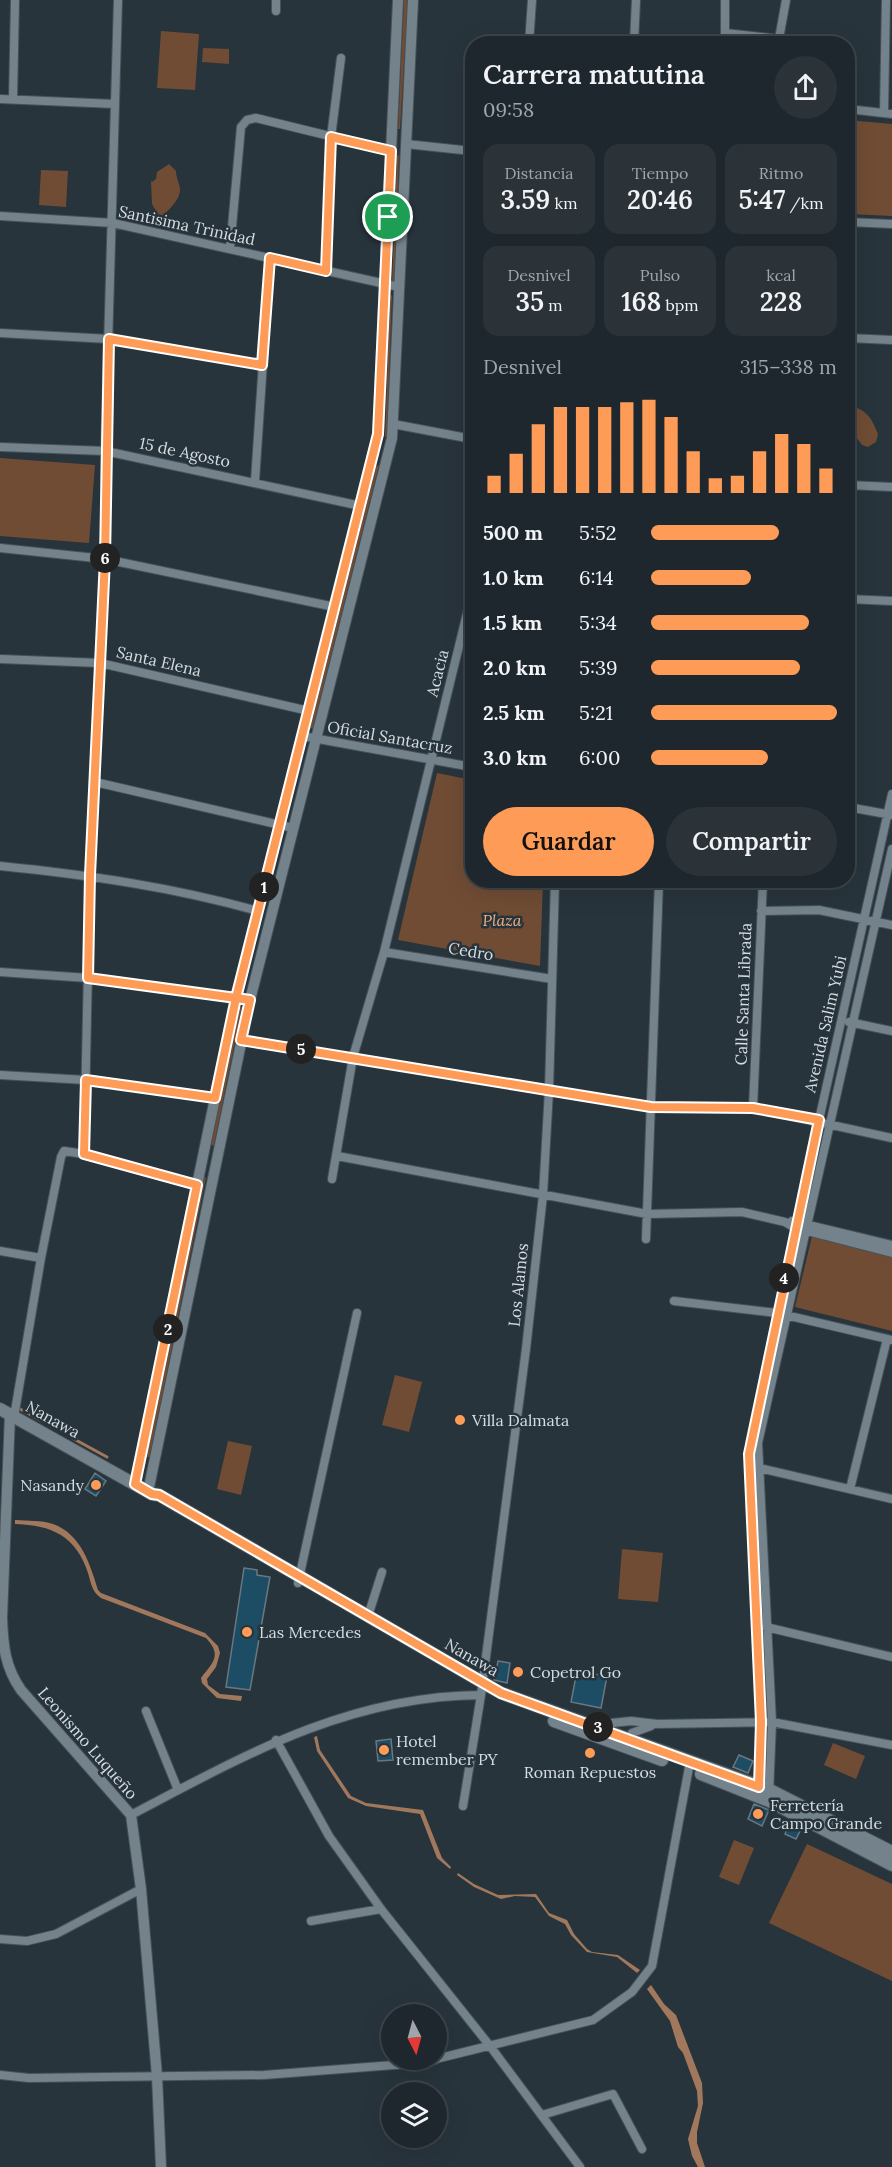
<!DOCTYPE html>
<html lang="es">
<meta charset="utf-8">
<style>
body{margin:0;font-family:Lora,serif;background:#2b3339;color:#f1f3f6;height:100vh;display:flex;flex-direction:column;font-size:22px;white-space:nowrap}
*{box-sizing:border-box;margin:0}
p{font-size:20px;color:#a1a5aa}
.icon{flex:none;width:33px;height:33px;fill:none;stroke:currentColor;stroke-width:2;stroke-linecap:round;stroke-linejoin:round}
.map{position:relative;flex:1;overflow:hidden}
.side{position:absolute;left:465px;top:36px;width:390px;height:852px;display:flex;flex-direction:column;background:#1e272d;border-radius:24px;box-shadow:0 6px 24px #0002,0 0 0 2px #3c4449}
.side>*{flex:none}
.needle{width:39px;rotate:174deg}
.tools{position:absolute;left:381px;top:2004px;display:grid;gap:12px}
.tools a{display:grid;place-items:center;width:66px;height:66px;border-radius:50%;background:#1e272d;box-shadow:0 6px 24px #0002,0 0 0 2px #3c4449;font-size:30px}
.pin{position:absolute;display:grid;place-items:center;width:51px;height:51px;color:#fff;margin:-26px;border:3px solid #fff;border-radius:50%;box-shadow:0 2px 6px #0007}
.km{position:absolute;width:30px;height:30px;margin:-15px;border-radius:50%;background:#222;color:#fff;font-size:16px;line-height:30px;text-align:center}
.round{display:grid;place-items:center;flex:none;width:63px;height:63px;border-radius:32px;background:#2b3339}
.overview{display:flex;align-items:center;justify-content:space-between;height:102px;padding:0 18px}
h1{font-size:27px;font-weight:600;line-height:45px}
.stats{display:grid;grid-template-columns:repeat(3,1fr);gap:9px;height:102px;padding:6px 18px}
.stats div{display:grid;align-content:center;border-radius:15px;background:#2b3339;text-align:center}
.stats b{font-size:26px;font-weight:600}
.stats small{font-size:16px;font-weight:400}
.stats p{font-size:16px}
.chart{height:168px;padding:12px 18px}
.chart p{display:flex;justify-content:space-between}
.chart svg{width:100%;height:108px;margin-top:6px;stroke:#fe9c57;stroke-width:6}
.cta{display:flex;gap:12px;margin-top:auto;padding:12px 18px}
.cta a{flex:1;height:69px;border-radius:36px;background:#fe9c57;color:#111;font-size:24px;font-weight:600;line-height:69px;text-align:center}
.cta a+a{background:#2b3339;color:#f1f3f6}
ul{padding:0 18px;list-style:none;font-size:20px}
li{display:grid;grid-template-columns:96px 72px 1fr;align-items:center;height:45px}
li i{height:15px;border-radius:8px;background:#fe9c57}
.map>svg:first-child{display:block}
.green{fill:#704c34}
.water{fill:#a2785d}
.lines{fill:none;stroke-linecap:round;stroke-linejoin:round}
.stream{stroke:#a2785d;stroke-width:3}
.building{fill:#1d4c65;stroke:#697780;stroke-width:1.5}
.minor-casing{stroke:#475258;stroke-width:10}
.tertiary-casing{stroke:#475258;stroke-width:12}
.secondary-casing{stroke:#475258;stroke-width:14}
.minor{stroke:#74838b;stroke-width:8}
.tertiary{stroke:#74838b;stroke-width:10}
.secondary{stroke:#74838b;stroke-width:12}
.route-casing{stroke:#fff;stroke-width:12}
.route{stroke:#fe9c57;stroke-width:8}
.poi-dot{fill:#fe9c57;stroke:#28343c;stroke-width:2}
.labels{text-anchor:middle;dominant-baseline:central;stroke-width:5;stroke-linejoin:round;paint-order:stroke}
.street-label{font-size:16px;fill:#d5dde2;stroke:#28343c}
.park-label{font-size:16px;font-style:italic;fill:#efae83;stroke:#28343c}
.poi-label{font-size:16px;fill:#d5dde2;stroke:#28343c;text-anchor:start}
</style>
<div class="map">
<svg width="892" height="2167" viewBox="0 0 892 2167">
<rect width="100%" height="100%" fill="#28343c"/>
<path class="green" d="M404,0H408L400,129H398Z
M161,31L199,34L195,90L157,88Z
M203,48L229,49V64L202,62Z
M848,120L892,124V216L848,214Z
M399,155L395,281L392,282L397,156Z
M169,164L176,171C176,178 180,184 180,190C180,200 167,212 160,218L152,204L151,181L152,182L156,179L157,172Z
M41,170L68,171L66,207L39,205Z
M392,295L387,436L385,437L390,296Z
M848,407C866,407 872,419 878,434L876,442L868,447L862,445L854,434L848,433Z
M0,458L95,465L89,543L0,536Z
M379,465L313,728L310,729L376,466Z
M437,773L472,780V880L543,881L540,966L398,940Z
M242,1007L214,1145L213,1146L211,1144L239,1008Z
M206,1177L150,1457H148L146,1456L204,1178Z
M813,1232L892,1255V1331L795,1307Z
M395,1375L422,1382L409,1432L382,1425Z
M228,1441L252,1446L241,1495L217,1489Z
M622,1549L663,1553L658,1602L618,1599Z
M833,1743L865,1756L856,1779L824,1765Z
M734,1840L754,1848L739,1885L719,1877Z
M807,1844L892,1884V1981L769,1923Z"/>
<path class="water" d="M15,1520C28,1521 41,1520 53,1524C81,1534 90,1564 98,1590L101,1593L205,1633L218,1646L220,1653L216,1667L207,1679L208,1685L220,1694L242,1696L241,1701L217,1698L202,1683L201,1678C212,1663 223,1656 206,1638L101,1598C92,1592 91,1583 88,1573C76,1536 52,1525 15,1524Z
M317,1736L320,1750L351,1796L366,1803L423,1810L442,1858L451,1867L450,1869L437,1858L420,1814L366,1806L348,1798L317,1751L314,1737Z
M458,1873L474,1884L498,1895L536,1894L549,1913L567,1920L574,1934L587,1949L592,1952L618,1955L640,1970L637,1973L617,1957L587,1952L571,1935L565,1924L549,1916L535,1897L515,1896L501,1899L474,1887L457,1875Z
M651,1985L664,2004L676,2015L702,2083L703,2103L697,2132V2143L705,2167H698L692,2156L688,2139L698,2106L697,2091L683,2053L678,2047L670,2021L647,1989Z"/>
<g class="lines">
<path class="stream" d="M20,1409L42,1421
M74,1439L107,1457"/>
</g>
<path class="building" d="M95,1473L106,1481L96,1496L85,1489Z
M244,1568L257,1570V1575L270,1577L250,1690L226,1687Z
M498,1661L510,1663L507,1683L494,1680Z
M577,1671L607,1676L601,1708L571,1702Z
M391,1739L393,1760L378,1761L376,1741Z
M739,1755L753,1761L748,1773L733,1767Z
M754,1804L769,1810L762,1826L748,1819Z
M790,1821L802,1827L796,1839L785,1834Z"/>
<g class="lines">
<g class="minor-casing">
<path id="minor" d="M276,11V0
M725,33L779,39L786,0
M529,44L532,0
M634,44L636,0
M725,44V0
M0,99L115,104
M13,99L15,0
M848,109L892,114
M884,113L886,0
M406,144L472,151
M0,216L113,223L399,287
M848,222L892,224
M230,249L241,127L247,120L256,118L391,151
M326,271L331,137L341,58
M0,333L109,339L262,365
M848,338L892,340
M393,424L472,439
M0,447L105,451L361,506
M255,481L270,258
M848,485L892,487
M0,548L105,559L335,607
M848,599L892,601
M0,659L100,663L309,711
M302,736L472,767
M95,782L293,828
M848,807L892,815
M0,866C89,875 172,887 258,911
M761,911L819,910L892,925
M384,952L552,979
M0,972L88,978L250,1000
M849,1022L892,1031
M241,1040L651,1107L753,1108L892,1138
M0,1075L86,1080L215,1098
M753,1108L763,880
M84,1154L90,875L105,559V451L118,0
M337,1156L647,1214L742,1212L785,1222L795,1228L892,1253
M332,1179L353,1057L384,952L472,593
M792,1221L892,1245
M646,1239L659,880
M0,1251L41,1258
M674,1301L777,1313L892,1340
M14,1417L41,1258L61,1157L64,1151L84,1154L197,1185
M755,1467L892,1499
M850,1489L887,1339
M298,1583L357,1313
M368,1616L382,1572
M766,1627L892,1657
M146,1711L178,1790
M593,1725L631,1721L657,1724L772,1722L892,1745
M276,1740L329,1836L381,1909L490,2046L580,2167
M634,1741L632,1733L651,1726
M759,1789L761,1722L750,1443L819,1120L892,794
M769,1795L772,1722L758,1443L892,849
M463,1806L481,1695L526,1349L543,1195L549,1090L555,880
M131,1815C245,1755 348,1696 481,1695
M311,1921L381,1909
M0,1939L27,1941L56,1934L141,1889
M436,2059L593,2020L632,1992L652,1966L690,1762
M0,2075L29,2078L264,2075L420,2063L435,2060
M542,2115L613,2094L642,2149"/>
</g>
<g class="tertiary-casing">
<path id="tertiary" d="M10,1414L2,1618C3,1646 5,1667 21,1690L131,1815L141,1889L157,2076L161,2167
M135,1484L236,997L378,434L398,0
M148,1492L250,1000L392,438L413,0"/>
</g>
<g class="secondary-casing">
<path id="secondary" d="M0,1409L152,1494L159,1495L501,1693L770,1790L892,1852
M554,1721L662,1760
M701,1774L769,1801L892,1865"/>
</g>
<use href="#minor" class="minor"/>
<use href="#tertiary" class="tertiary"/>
<use href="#secondary" class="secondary"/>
</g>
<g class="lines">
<g class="route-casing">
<path id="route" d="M388,217L378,434L236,998L215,1098L86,1080L84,1154L197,1185L135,1484L152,1494L159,1495L501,1693L759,1787L761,1722L749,1454L819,1120L753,1108L651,1107L241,1040L250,1000L236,998L88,978L90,875L105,559L109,339L262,365L270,258L326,271L331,137L391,151L388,217"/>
</g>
<use href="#route" class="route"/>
</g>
<g class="poi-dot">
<circle cx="460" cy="1420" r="6"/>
<circle cx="96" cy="1485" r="6"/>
<circle cx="247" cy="1632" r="6"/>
<circle cx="518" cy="1672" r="6"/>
<circle cx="384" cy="1750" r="6"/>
<circle cx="590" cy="1753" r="6"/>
<circle cx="758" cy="1814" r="6"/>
</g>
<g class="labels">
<g class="street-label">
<text transform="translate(187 225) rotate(12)">Santisima Trinidad</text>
<text transform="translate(185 452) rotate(12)">15 de Agosto</text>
<text transform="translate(159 661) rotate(13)">Santa Elena</text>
<text transform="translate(437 673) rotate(-76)">Acacia</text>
<text transform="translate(390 737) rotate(10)">Oficial Santacruz</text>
<text transform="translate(471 951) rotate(9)">Cedro</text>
<text transform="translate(743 994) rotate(-88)">Calle Santa Librada</text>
<text transform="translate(825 1024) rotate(-77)">Avenida Salim Yubi</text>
<text transform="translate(518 1285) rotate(-84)">Los Alamos</text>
<text transform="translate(53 1419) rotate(29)">Nanawa</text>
<text transform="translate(472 1657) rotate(30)">Nanawa</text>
<text transform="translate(88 1743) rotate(49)">Leonismo Luqueño</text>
</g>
<g class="park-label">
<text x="502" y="920">Plaza</text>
</g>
<g class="poi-label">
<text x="472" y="1420">Villa Dalmata</text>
<text x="84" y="1485" text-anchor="end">Nasandy</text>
<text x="259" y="1632">Las Mercedes</text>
<text x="530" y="1672">Copetrol Go</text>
<text x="396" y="1741">Hotel<tspan x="396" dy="18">remember PY</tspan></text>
<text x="590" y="1772" text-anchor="middle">Roman Repuestos</text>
<text x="770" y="1805">Ferretería<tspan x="770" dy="18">Campo Grande</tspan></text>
</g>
</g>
</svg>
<div class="tools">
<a><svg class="needle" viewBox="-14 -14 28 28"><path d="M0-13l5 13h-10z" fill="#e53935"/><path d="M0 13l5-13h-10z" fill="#a1a5aa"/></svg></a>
<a><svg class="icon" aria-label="layers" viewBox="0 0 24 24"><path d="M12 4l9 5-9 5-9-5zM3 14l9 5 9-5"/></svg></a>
</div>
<div class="pin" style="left:388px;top:217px;background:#1e9e55"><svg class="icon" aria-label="arrive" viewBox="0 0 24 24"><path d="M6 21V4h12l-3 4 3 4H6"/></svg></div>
<b class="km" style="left:264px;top:887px">1</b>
<b class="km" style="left:168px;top:1329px">2</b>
<b class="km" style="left:598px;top:1727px">3</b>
<b class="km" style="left:784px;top:1278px">4</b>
<b class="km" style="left:301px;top:1049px">5</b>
<b class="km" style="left:105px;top:558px">6</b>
<section class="side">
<div class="overview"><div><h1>Carrera matutina</h1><p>09:58</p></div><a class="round"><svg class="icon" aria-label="share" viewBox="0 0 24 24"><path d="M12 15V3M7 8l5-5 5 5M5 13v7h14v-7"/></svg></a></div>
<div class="stats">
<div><p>Distancia</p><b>3.59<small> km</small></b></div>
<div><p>Tiempo</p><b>20:46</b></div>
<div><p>Ritmo</p><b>5:47<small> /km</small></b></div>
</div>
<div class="stats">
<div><p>Desnivel</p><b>35<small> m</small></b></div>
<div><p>Pulso</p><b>168<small> bpm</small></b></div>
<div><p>kcal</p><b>228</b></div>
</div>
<div class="chart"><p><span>Desnivel</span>315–338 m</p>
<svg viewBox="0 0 160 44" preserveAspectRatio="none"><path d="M5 44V37M15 44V28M25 44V16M35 44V9M45 44V9M55 44V9M65 44V7M75 44V6M85 44V13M95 44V27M105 44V38M115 44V37M125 44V27M135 44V20M145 44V24M155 44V34"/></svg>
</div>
<ul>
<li><b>500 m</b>5:52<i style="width:69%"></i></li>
<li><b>1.0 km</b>6:14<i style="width:54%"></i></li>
<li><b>1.5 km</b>5:34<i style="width:85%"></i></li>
<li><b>2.0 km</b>5:39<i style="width:80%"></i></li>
<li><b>2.5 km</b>5:21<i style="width:100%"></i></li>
<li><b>3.0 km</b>6:00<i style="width:63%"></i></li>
</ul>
<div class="cta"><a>Guardar</a><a>Compartir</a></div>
</section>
</div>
